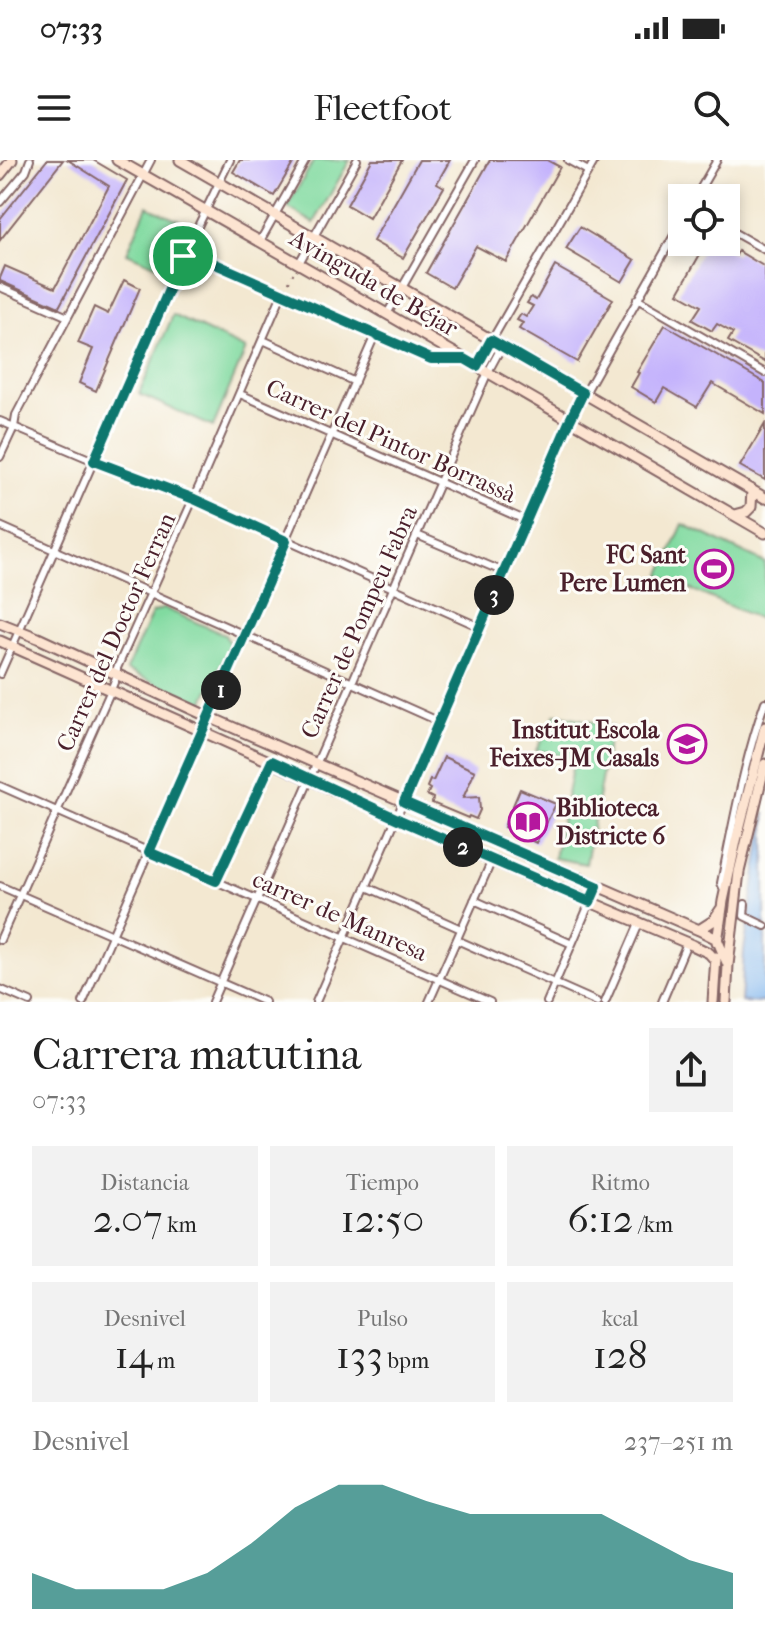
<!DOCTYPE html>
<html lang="es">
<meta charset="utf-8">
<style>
body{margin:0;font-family:"IM FELL French Canon",serif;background:#f2f2f2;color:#222;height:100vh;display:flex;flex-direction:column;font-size:30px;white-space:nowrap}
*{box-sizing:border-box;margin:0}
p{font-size:26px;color:#767676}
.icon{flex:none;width:44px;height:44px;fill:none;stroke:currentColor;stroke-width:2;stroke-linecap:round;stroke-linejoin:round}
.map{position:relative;height:842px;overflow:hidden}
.sheet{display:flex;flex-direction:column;background:#fff;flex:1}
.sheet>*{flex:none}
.controls{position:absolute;left:668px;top:24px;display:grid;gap:16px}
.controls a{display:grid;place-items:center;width:72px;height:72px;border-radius:0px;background:#fff;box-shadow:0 4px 12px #0003;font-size:40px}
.pin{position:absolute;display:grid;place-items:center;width:68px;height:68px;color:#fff;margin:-34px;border:4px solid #fff;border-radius:50%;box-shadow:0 2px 8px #0007}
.km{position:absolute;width:40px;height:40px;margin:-20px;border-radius:50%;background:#222;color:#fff;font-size:22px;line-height:40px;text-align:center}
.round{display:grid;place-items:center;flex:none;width:84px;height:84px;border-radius:0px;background:#f2f2f2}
.headline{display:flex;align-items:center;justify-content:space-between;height:136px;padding:0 32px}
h1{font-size:44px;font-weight:600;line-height:60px}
.metrics{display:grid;grid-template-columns:repeat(3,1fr);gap:12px;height:136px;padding:8px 32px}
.metrics div{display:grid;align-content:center;border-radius:0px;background:#f2f2f2;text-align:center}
.metrics b{font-size:40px;font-weight:600}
.metrics small{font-size:22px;font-weight:400}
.metrics p{font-size:22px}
.chart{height:224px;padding:16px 32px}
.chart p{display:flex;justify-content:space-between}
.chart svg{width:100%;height:144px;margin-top:8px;fill:#0f766e;opacity:.7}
.status{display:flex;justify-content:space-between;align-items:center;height:56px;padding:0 40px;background:#fff;direction:ltr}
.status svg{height:22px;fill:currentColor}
header{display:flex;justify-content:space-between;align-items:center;height:104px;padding:0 32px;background:#fff;font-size:36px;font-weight:600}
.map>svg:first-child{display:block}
.green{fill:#81daa0;stroke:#667c66;stroke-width:2}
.water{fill:#81b6ef;stroke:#666a8d;stroke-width:2}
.building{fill:#c4b3fc}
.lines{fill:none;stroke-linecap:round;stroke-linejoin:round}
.street-casing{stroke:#856565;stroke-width:10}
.secondary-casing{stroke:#856565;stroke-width:13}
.path{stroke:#856565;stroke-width:2;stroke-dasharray:2 6;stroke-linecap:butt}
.street{stroke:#fff;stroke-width:6}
.secondary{stroke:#fde4d1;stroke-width:9}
.route-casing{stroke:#fff;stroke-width:16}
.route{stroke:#0f766e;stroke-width:10}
.labels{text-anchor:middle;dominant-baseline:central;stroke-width:6;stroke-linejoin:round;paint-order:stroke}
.street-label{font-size:24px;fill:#4a1f2b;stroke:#fdfcf7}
.poi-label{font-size:24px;font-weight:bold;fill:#4a1f2b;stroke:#fdfcf7;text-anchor:end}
</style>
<div class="status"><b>07:33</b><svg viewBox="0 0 49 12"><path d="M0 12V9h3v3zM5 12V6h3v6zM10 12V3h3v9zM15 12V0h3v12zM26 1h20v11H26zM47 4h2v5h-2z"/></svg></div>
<header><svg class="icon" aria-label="menu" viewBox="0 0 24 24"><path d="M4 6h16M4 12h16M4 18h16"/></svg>Fleetfoot<svg class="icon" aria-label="search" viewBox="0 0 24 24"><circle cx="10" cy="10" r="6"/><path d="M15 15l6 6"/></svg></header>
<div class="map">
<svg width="765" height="842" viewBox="0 0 765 842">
<rect width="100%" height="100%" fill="#fdfcf7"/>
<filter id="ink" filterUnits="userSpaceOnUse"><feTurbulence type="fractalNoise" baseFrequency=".0125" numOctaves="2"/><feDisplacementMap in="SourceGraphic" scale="16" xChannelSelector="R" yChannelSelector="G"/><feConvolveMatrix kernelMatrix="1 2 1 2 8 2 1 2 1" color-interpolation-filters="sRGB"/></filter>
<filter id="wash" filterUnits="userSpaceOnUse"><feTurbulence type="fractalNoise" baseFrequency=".006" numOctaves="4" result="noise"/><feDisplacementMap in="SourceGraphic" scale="32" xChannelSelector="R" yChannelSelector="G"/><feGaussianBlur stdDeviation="1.8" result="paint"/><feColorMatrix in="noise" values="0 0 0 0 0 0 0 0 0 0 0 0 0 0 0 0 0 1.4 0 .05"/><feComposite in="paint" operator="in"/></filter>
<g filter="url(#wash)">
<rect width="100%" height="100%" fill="#f3e8d1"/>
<path class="green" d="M314,0H350L314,63L287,47Z
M147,46L179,60L159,107L127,93Z
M173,155L246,189L213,267L139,234Z
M683,364L765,403V445L759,459L660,416Z
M164,448L225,475L230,485L202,545L126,510L152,453Z
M556,554L611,566L586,704L554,698L574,599L536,590Z"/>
<path class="water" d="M765,653V842H741L744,790Z"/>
<g id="blocks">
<path class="building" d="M47,0H63L0,80V59Z
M68,0H93L127,20L59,147L0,121V118L5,106L55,128L109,26Z
M240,0H295L274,36L233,12Z
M372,0H402L369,58L347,45Z
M419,0H450L437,23L444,27L403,98L373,81Z
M490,0H547L560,7L506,102L476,86L452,128L426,113Z
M580,67L635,100L622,122L566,89Z
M707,82H713L736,95L738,91L765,107V202L728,181L733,173L717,164L712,171L692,160L701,146L678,133Z
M555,106L613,139L577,202L519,169L523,163L517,160L521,154L526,157L533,146L527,143L531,137L536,140Z
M124,120L140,128L96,231L79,223L93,189L78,183L94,147L108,154Z
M665,165L765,223V254L712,223L697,247L664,228L656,242L631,227L639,213L637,212Z
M765,264V320L740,306Z
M444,597L475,611L463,638L479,637L480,650L476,659L469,656L468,658L432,643L433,638L427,635L430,629L427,627L430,620L433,621Z
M520,629L556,644L536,683L504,667Z"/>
</g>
</g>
<g filter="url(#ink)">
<use href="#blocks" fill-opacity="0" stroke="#856565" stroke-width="2"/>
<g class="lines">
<g class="street-casing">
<path id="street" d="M568,0L588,11
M695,38L717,0
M0,42L26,11L30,0
M726,68L765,90
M260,81L306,0
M186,91L431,199H463
M299,103L357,0
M0,127L68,157
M637,139L765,213
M387,154L475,0
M263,180L355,222
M477,206L595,0
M240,234L527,361
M0,261L94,301L194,339L480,467
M0,297L14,267L16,255L151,0
M0,366L438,561
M417,375L504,412
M0,514L186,91L230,0
M0,626L490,842
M216,721L272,601
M0,726L265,842
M367,727L461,769
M725,732L721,723C733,663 744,601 765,542
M474,740L572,784
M745,744L744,756L765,766
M0,780L111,530L117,515V508L200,324L282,134
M457,780L597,842
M0,829L30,842
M83,842L375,175
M212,842L488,212L502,186
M316,842L570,260L682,61
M429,842L492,700
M547,842L597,726
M605,842L639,764
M662,842L687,783"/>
</g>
<g class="secondary-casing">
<path id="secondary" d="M117,0L387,154L765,373
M180,0L765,338
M0,15L12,0
M735,355L746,352L751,347L752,330
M0,463L38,478L209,557L699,770L717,779L728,805
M0,481L477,694L692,785L709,793L716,801
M699,770L713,761L721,749
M717,782L723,741L736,681L765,567
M713,842L716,797
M726,842L728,805L739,712L765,604"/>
</g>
<path class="path" d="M285,129L295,110"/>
<use href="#street" class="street"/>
<use href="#secondary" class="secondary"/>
</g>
</g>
<g class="lines" filter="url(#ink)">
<g class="route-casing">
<path id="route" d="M186,91L431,199H465L477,206L491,180L583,233L570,260L404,642L597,726L590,742L400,660L272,601L216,721L149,692L286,381L194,339L94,301Z"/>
</g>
<use href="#route" class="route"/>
</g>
<defs>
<g id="stadium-ring" transform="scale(2)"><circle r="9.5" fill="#fdfcf7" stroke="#b5179e" stroke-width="1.5"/><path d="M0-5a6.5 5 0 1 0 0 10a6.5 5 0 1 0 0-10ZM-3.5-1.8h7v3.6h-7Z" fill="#b5179e"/></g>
<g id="school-ring" transform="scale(2)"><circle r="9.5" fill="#fdfcf7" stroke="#b5179e" stroke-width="1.5"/><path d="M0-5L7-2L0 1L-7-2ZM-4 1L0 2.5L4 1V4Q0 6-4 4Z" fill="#b5179e"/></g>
<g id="library-ring" transform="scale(2)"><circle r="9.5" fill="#fdfcf7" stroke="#b5179e" stroke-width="1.5"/><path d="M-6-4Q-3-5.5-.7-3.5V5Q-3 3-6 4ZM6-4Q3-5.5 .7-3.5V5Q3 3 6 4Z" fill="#b5179e"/></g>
</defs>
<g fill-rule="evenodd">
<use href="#stadium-ring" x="714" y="409"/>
<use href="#school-ring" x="687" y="584"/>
<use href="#library-ring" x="528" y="662"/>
</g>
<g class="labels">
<g class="street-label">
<text transform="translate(374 123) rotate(30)">Avinguda de Béjar</text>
<text transform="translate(391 281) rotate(24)">Carrer del Pintor Borrassà</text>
<text transform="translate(359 462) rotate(-66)">Carrer de Pompeu Fabra</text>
<text transform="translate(116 472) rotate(-66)">Carrer del Doctor Ferran</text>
<text transform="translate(340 756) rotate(24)">carrer de Manresa</text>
</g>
<g class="poi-label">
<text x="686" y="395">FC Sant<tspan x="686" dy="28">Pere Lumen</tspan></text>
<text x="659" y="570">Institut Escola<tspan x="659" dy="28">Feixes-JM Casals</tspan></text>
<text x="556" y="648" text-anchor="start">Biblioteca<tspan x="556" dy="28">Districte 6</tspan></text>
</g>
</g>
</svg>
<div class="controls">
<a><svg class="icon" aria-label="locate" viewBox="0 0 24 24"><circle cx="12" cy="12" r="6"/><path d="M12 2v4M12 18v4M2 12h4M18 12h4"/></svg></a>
</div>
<div class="pin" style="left:183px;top:96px;background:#1e9e55"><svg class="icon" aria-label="arrive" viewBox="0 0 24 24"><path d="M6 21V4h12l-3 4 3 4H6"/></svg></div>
<b class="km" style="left:221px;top:530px">1</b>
<b class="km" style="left:463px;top:687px">2</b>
<b class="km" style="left:494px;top:435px">3</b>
</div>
<section class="sheet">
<div class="headline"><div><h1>Carrera matutina</h1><p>07:33</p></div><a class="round"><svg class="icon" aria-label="share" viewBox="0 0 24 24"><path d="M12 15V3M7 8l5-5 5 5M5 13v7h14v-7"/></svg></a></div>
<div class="metrics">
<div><p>Distancia</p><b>2.07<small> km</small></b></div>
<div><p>Tiempo</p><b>12:50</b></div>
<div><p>Ritmo</p><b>6:12<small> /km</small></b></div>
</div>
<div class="metrics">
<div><p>Desnivel</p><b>14<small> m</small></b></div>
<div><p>Pulso</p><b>133<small> bpm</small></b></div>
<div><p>kcal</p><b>128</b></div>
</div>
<div class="chart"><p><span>Desnivel</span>237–251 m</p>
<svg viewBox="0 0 160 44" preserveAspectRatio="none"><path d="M0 44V33L10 38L20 38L30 38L40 33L50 24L60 13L70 6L80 6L90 11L100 15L110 15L120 15L130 15L140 22L150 29L160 33V44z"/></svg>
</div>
</section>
